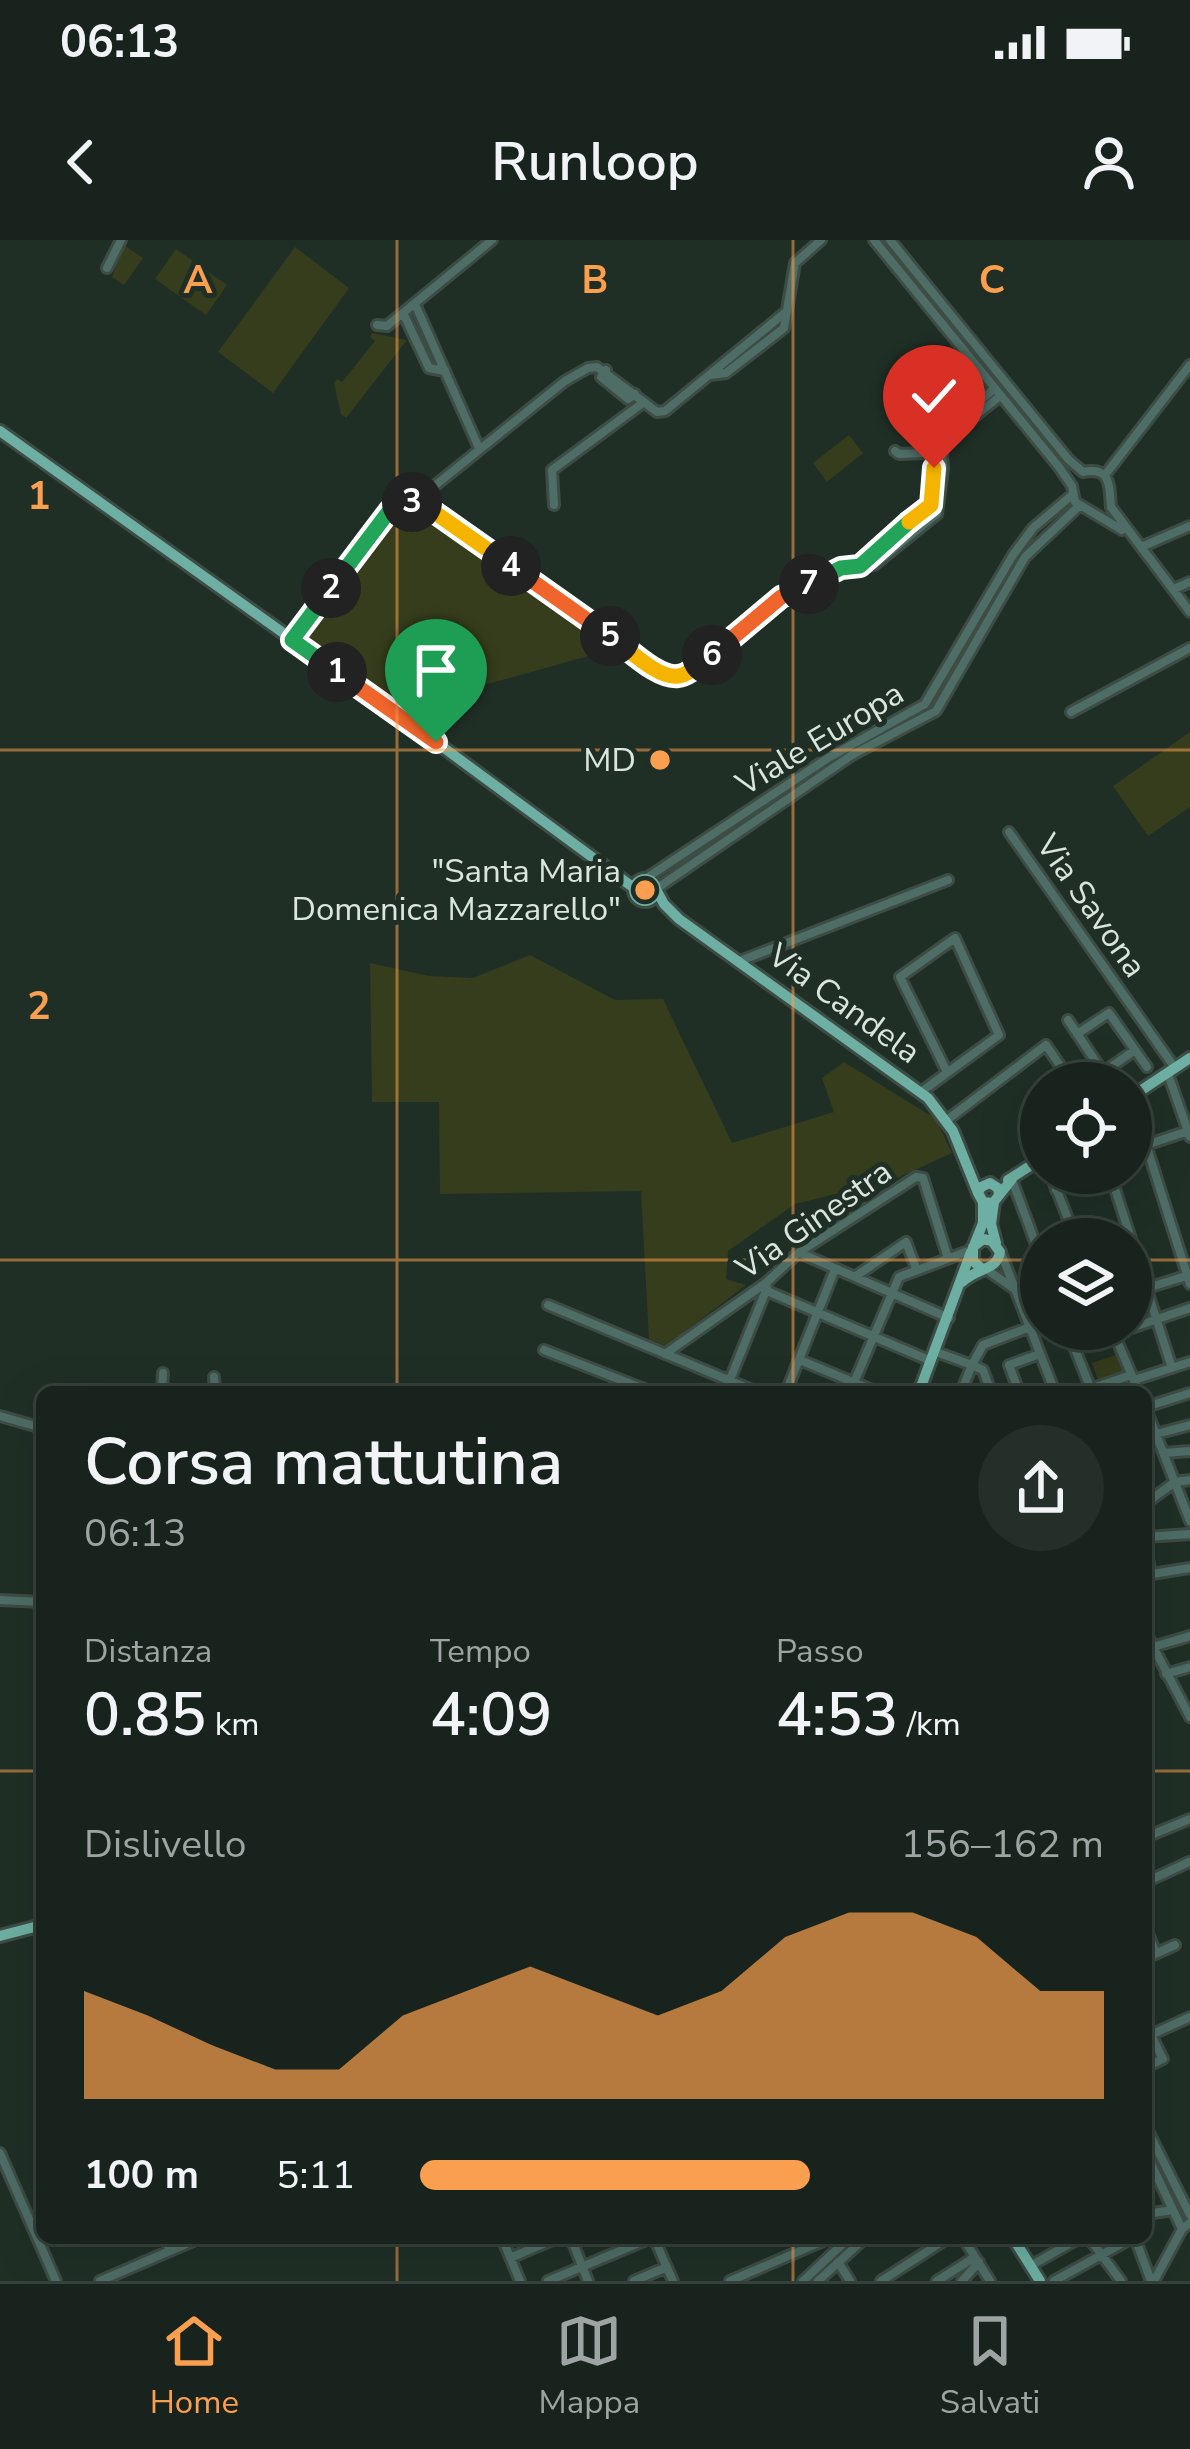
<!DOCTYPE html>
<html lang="it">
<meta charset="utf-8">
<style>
body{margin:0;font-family:"Nunito Sans",sans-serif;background:#242f29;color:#f1f3f6;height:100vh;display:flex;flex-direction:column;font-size:45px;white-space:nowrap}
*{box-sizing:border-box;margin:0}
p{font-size:39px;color:#9ea4a3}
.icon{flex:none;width:66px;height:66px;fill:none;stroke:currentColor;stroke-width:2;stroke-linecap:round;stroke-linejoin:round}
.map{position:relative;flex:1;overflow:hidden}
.side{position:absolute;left:36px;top:1146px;width:1116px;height:858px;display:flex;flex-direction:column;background:#17231c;border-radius:18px;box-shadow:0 12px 48px #0002,0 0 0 3px #36403b}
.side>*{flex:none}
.controls{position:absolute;left:1020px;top:822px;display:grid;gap:24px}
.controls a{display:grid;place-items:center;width:132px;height:132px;border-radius:50%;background:#17231c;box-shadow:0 12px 48px #0002,0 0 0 3px #36403b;font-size:60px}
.pin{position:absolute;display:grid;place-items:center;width:102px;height:102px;color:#fff;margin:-123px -51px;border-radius:50% 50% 50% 0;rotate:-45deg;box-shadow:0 0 12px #0007}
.pin .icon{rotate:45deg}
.km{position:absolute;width:60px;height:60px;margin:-30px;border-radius:50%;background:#222;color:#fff;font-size:33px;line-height:60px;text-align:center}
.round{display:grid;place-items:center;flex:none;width:126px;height:126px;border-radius:63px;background:#242f29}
.headline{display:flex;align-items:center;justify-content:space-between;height:204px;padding:0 48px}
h1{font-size:66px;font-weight:600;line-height:90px}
.metrics{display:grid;grid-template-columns:repeat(3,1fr);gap:18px;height:204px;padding:12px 48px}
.metrics div{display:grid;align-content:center}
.metrics b{font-size:60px;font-weight:600}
.metrics small{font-size:33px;font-weight:400}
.metrics p{font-size:33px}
.chart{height:336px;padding:24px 48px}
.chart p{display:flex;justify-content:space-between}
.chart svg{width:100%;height:216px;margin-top:12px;fill:#fa9f4f;opacity:.7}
ul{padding:0 48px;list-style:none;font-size:39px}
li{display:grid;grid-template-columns:192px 144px 1fr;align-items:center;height:90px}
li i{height:30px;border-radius:15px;background:#fa9f4f}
.status{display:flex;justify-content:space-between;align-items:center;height:84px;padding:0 60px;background:#17231c;direction:ltr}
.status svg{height:33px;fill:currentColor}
header{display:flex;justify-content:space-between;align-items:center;height:156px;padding:0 48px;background:#17231c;font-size:54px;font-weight:600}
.menu{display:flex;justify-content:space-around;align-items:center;height:168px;border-top:3px solid #36403b;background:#17231c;font-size:33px;color:#9ea4a3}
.menu a{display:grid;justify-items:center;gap:6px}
.menu .on{color:#fa9f4f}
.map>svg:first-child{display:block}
.green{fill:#363d1c}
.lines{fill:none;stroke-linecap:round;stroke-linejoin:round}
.minor-casing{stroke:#3d4c44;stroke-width:14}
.major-casing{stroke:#3d4c44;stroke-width:16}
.minor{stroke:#4e6d66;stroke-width:8}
.major{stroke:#6dafa2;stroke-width:10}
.split-1-casing{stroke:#fff;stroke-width:24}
.split-2-casing{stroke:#fff;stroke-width:24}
.split-3-casing{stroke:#fff;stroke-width:24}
.split-4-casing{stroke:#fff;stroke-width:24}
.split-5-casing{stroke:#fff;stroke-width:24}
.split-6-casing{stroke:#fff;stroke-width:24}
.split-7-casing{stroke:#fff;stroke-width:24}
.split-8-casing{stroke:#fff;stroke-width:24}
.split-9-casing{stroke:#fff;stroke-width:24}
.split-1{stroke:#f0652b;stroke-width:15}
.split-2{stroke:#22a559;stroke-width:15}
.split-3{stroke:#22a559;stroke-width:15}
.split-4{stroke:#f5b400;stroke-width:15}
.split-5{stroke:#f0652b;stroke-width:15}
.split-6{stroke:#f5b400;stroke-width:15}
.split-7{stroke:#f0652b;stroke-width:15}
.split-8{stroke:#22a559;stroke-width:15}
.split-9{stroke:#f5b400;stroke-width:15}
.grid{fill:none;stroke:#fa9f4f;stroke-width:3;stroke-opacity:0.55}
.poi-dot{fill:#fa9f4f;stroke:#1f2f26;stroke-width:4.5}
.labels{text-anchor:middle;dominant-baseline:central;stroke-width:10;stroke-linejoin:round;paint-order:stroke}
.street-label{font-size:33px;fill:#dbe5df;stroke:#1f2f26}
.poi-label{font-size:33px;fill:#dbe5df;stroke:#1f2f26;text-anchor:end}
.grid-label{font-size:39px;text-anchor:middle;font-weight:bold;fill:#fa9f4f;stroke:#1f2f26;stroke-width:10;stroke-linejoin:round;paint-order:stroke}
</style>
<div class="status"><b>06:13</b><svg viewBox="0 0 49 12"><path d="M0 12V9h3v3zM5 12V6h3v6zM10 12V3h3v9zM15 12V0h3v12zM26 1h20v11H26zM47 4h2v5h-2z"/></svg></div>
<header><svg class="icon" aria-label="back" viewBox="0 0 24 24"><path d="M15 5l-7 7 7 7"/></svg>Runloop<svg class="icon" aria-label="person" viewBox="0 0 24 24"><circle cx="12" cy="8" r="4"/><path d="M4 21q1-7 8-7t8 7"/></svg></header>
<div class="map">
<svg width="1190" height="2041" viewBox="0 0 1190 2041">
<rect width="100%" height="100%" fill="#1f2f26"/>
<path class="green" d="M124,5L143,18L124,45L112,37Z
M295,7L349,48L273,153L218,112Z
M176,9L227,45L206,75L155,39Z
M372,93L407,100L346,178L341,174L334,143L337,139L342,142L375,101L370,97Z
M849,195L863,213L827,242L813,223Z
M416,269L624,406L402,468L299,398L393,279Z
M1190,492V567L1148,596L1113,546Z
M530,715L615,760L663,759L732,903L834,872L822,838L844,822L936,879L952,913L893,940L795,964L728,1011L726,1039L746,1045L666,1106L649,1099L641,951L440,954L439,862H372L370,723L429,736L473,738Z
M1119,1114L1126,1134L1099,1143L1092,1123Z"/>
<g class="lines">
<g class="minor-casing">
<path id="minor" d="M874,0L1059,227L1072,246L1075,262L1122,290
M890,0L1068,219L1083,232C1113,226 1109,249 1111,267L1190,372
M107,28L121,0
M415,64L479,208
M404,75L429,128L445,131
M377,85L387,86L492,0
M606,130L601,137L628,159L635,154
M710,135L726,133L784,88L795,23L821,0
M969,176L970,169L994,149
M895,211L899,214L925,213L969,176H975L1000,156
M1105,235L1190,125
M417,260L660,431L681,436L781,357L841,329L874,325L937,274L943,228L941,200
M554,265L552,230L644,162
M1141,307L1190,286
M861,325L930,265L935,228L940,218
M1174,349L1190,342
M293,399L390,270L417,260L565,141L588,128L597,127L657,172L665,171L787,71
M1071,472L1190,408
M1009,592L1175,828
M645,639L828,518L925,464L1013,315L1033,288L1072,255
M656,649L852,515L936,471L1025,317L1079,266
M740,721L948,640
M1068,780L1110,843
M1077,794L1109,773L1147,827
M1168,834L1190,897
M1088,843L1135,810
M921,852L999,795L955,698L900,737L947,832
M1131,857L1190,1044
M947,880L1046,805L1072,843
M1146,905L1188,891
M1050,933L1076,999
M1110,933L1131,999
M1012,940L1041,1018
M1056,950L1079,933
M1131,1000L1172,1128
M800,1013L949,1078
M1001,1013L1055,1152
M986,1029L1013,1048
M856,1036L906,1002L916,1028
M767,1051L931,1121
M1131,1053L1189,1035
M548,1065L757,1152
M1131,1088L1190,1068
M1067,1089L1092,1152
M1112,1089L1139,1152
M544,1110L652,1152
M936,1112L972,1125L961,1152
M665,1114L767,1042L798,1013L916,937L923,938L948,1018
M800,1120L877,1152
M214,1137L215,1152
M1134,1140L1190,1122
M1090,1149L1131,1135
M162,1152L163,1133
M725,1152L767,1048
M786,1152L835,1029
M850,1152L899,1037L971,1010
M991,1152L983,1130L972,1125L983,1105L1030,1087
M1019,1152L1009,1125L1040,1114
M1146,1167L1190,1153
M1146,1169L1190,1281
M0,1176L42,1188
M1156,1194L1190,1185
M1164,1213L1190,1211
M1146,1263L1175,1242L1190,1240
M1146,1297L1190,1294
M1146,1309L1151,1334
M1146,1335L1190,1328
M0,1360L42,1362
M1146,1393L1190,1477
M1146,1409L1190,1396
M1166,1434L1190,1427
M1146,1597L1190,1579
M1146,1642L1189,1622
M1146,1689L1156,1713
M1146,1718L1175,1705
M1146,1797L1190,1777
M1146,1827L1163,1819L1151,1795
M1146,1887L1190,1975
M0,1913L56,2041
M1146,1913L1182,1989
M1146,1974L1173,1970
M164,1998L170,2010
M502,1998L520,2041
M571,1998L588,2041
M654,1998L673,2041
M963,1998L990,2041
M1089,1998L1121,2041
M1135,1998L1151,2041
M510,2018L557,1998
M838,2022L850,2041
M1030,2026L1080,1998
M100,2041L200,1998
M548,2041L651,1998
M634,2041L667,2027
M730,2041L830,1998
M803,2041L849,1998
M818,2041L865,1998
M881,2041L948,1998
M937,2041L975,2017
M962,2041L979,2022
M1054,2041L1132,1998
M1154,2041L1182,1989L1190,1983"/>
</g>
<g class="major-casing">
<path id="major" d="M0,191L436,502L634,648
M634 650a11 11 0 1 1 22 0a11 11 0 1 1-22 0Z
M657,651L664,664L679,679L928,858L953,891L978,953
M1131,857L1190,818
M1008,940L1041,919
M999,955L998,948L990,943L981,947L978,953L983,962L993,963L1012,939
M994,962L991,984L996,1003
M975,1003L983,983V962
M962,1042C978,1027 997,1031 1000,1012L992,1001L983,999L973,1007V1021L980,1027
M919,1152L971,1012
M0,1696L42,1685
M1013,1998L1040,2041"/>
</g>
<use href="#minor" class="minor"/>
<use href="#major" class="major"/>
</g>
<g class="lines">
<g class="split-1-casing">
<path id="split-1" d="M337,432L436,502"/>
</g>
<g class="split-2-casing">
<path id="split-2" d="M331,348L292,400L337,432"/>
</g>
<g class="split-3-casing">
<path id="split-3" d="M331,348L390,270L412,262"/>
</g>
<g class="split-4-casing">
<path id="split-4" d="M412,262L417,260L511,326"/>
</g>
<g class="split-5-casing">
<path id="split-5" d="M511,326L610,396"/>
</g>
<g class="split-6-casing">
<path id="split-6" d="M610,396C627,407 657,439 678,436C689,435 703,421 712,415"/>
</g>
<g class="split-7-casing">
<path id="split-7" d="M712,415L781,357L809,344"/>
</g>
<g class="split-8-casing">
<path id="split-8" d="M809,344L841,328L860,326L909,282"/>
</g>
<g class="split-9-casing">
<path id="split-9" d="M909,282L931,265L934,228"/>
</g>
<use href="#split-1" class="split-1"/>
<use href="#split-2" class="split-2"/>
<use href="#split-3" class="split-3"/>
<use href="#split-4" class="split-4"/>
<use href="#split-5" class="split-5"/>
<use href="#split-6" class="split-6"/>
<use href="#split-7" class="split-7"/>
<use href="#split-8" class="split-8"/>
<use href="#split-9" class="split-9"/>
</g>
<path class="grid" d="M397,0V1152M793,0V1152M0,510H1190M0,1020H1041M1131,1020H1190M0,1531H42M1146,1531H1190M397,1998V2041M793,1998V2041"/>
<g class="poi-dot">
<circle cx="660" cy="520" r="12"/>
<circle cx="645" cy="650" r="12"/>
</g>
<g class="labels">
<g class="street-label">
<text transform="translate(820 499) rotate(-31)">Viale Europa</text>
<text transform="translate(1091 666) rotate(55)">Via Savona</text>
<text transform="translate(844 764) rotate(36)">Via Candela</text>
<text transform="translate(814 980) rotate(-35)">Via Ginestra</text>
</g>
<g class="poi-label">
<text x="636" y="520">MD</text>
<text x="621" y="631">"Santa Maria<tspan x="621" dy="38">Domenica Mazzarello"</tspan></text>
</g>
</g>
<g class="grid-label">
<text x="198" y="53">A</text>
<text x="595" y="53">B</text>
<text x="992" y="53">C</text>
<text x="39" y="269">1</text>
<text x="39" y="779">2</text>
</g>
</svg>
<div class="controls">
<a><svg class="icon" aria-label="locate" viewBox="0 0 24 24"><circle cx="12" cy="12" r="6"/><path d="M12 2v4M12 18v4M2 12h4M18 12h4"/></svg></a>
<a><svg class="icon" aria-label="layers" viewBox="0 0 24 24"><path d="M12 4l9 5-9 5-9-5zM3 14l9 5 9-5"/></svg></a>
</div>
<div class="pin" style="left:436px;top:502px;background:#1e9e55"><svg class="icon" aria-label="arrive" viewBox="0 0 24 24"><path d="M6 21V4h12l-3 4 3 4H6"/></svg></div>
<div class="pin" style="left:934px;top:228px;background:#d93025"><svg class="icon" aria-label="check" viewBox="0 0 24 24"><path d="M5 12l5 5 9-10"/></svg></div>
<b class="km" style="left:337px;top:432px">1</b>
<b class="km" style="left:331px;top:348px">2</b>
<b class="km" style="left:412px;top:262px">3</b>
<b class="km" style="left:511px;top:326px">4</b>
<b class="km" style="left:610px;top:396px">5</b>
<b class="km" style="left:712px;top:415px">6</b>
<b class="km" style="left:809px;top:344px">7</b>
<section class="side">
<div class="headline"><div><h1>Corsa mattutina</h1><p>06:13</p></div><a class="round"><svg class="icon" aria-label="share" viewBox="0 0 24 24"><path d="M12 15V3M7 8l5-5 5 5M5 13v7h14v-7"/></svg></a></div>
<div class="metrics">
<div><p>Distanza</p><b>0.85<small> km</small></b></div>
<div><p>Tempo</p><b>4:09</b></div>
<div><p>Passo</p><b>4:53<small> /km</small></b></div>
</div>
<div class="chart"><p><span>Dislivello</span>156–162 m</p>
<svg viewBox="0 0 160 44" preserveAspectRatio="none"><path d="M0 44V22L10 27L20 33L30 38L40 38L50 27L60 22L70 17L80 22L90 27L100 22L110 11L120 6L130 6L140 11L150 22L160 22V44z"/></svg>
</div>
<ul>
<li><b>100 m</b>5:11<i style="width:57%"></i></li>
</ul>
</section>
</div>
<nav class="menu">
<a class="on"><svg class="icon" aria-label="home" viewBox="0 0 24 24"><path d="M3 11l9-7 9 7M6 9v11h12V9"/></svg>Home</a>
<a><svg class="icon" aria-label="map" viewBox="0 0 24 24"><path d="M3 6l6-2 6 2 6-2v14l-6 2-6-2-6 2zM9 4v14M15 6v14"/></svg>Mappa</a>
<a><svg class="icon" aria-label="saved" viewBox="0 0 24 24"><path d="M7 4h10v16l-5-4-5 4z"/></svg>Salvati</a>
</nav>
